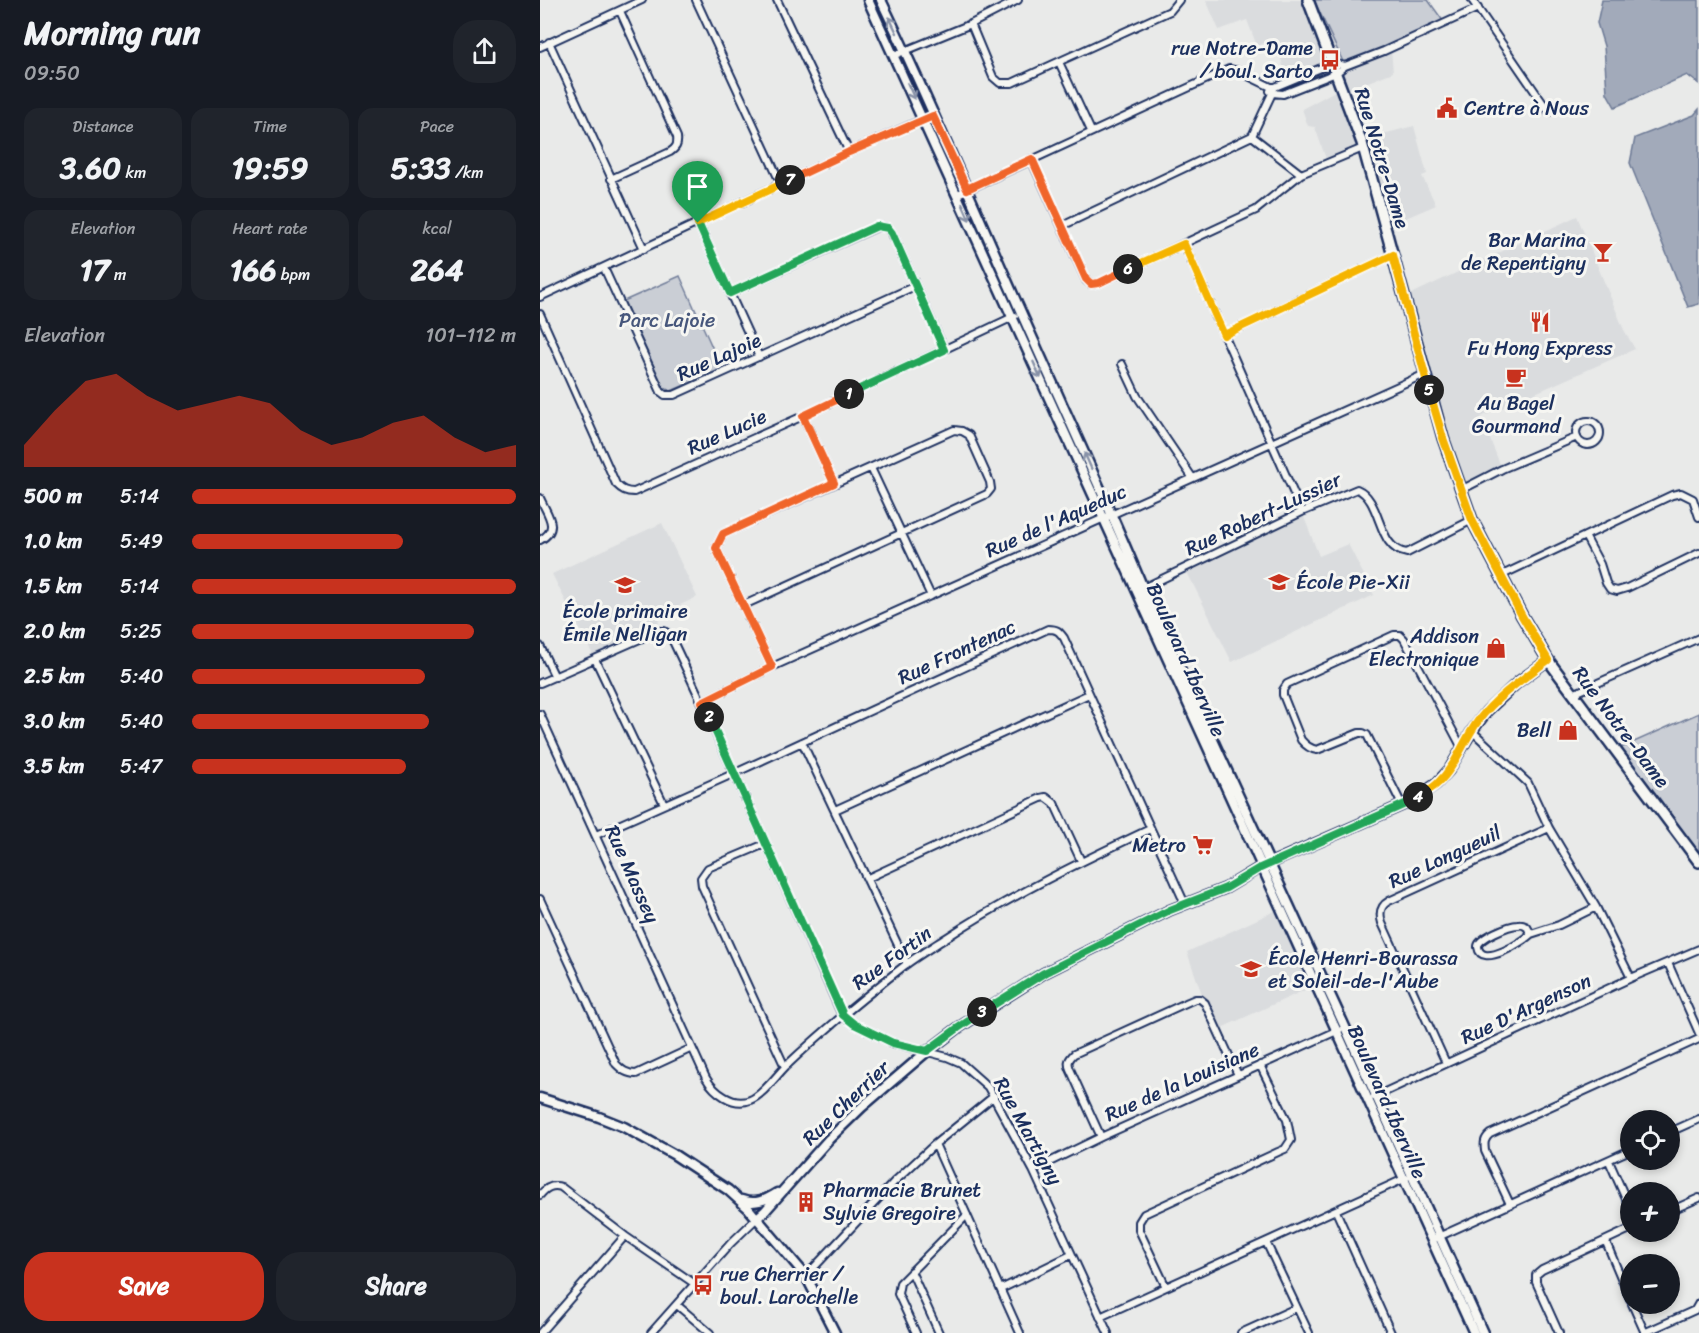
<!DOCTYPE html>
<meta charset="utf-8">
<style>
body{margin:0;font-family:Sriracha,sans-serif;background:#20242c;color:#f1f3f6;height:100vh;display:flex;flex-direction:column;font-size:22px;white-space:nowrap}
*{box-sizing:border-box;margin:0}
p{font-size:20px;color:#9ea1a6}
.icon{flex:none;width:33px;height:33px;fill:none;stroke:currentColor;stroke-width:2;stroke-linecap:round;stroke-linejoin:round}
.map{position:relative;flex:1;overflow:hidden}
.details{display:flex;flex-direction:column;background:#171b24;width:540px}
.details>*{flex:none}
.buttons{position:absolute;left:1080px;top:1110px;display:grid;gap:12px}
.buttons a{display:grid;place-items:center;width:60px;height:60px;border-radius:50%;background:#171b24;box-shadow:0 3px 9px #0003;font-size:30px}
.pin{position:absolute;display:grid;place-items:center;width:51px;height:51px;color:#fff;margin:-62px -26px;border-radius:50% 50% 50% 0;rotate:-45deg;box-shadow:0 0 6px #0007}
.pin .icon{rotate:45deg}
.km{position:absolute;width:30px;height:30px;margin:-15px;border-radius:50%;background:#222;color:#fff;font-size:16px;line-height:30px;text-align:center}
.round{display:grid;place-items:center;flex:none;width:63px;height:63px;border-radius:24px;background:#20242c}
.summary{display:flex;align-items:center;justify-content:space-between;height:102px;padding:0 24px}
h1{font-size:33px;font-weight:700;line-height:45px}
.figures{display:grid;grid-template-columns:repeat(3,1fr);gap:9px;height:102px;padding:6px 24px}
.figures div{display:grid;align-content:center;border-radius:15px;background:#20242c;text-align:center}
.figures b{font-size:30px;font-weight:700}
.figures small{font-size:16px;font-weight:400}
.figures p{font-size:16px}
.chart{height:168px;padding:12px 24px}
.chart p{display:flex;justify-content:space-between}
.chart svg{width:100%;height:108px;margin-top:6px;fill:#c8321e;opacity:.7}
.primary-button{display:flex;gap:12px;margin-top:auto;padding:12px 24px}
.primary-button a{flex:1;height:69px;border-radius:24px;background:#c8321e;color:#fff;font-size:24px;font-weight:700;line-height:69px;text-align:center}
.primary-button a+a{background:#20242c;color:#f1f3f6}
ul{padding:0 24px;list-style:none;font-size:20px}
li{display:grid;grid-template-columns:96px 72px 1fr;align-items:center;height:45px}
li i{height:15px;border-radius:8px;background:#c8321e}
main{display:flex;flex:1;min-height:0}
.map>svg:first-child{display:block}
.built{fill:#dadcde}
.park{fill:#caced5;stroke:#727e9a;stroke-width:1.5}
.water{fill:#a2aaba;stroke:#6c7995;stroke-width:1.5}
.lines{fill:none;stroke-linecap:round;stroke-linejoin:round}
.street-casing{stroke:#1b2f5e;stroke-width:10}
.secondary-casing{stroke:#1b2f5e;stroke-width:13}
.primary-casing{stroke:#1b2f5e;stroke-width:14}
.street{stroke:#f6f6f2;stroke-width:6}
.secondary{stroke:#f6f6f2;stroke-width:8}
.primary{stroke:#f6f6f2;stroke-width:9}
.oneway{stroke:#8892a8}
.split-1-casing{stroke:#fff;stroke-width:12}
.split-2-casing{stroke:#fff;stroke-width:12}
.split-3-casing{stroke:#fff;stroke-width:12}
.split-4-casing{stroke:#fff;stroke-width:12}
.split-5-casing{stroke:#fff;stroke-width:12}
.split-6-casing{stroke:#fff;stroke-width:12}
.split-7-casing{stroke:#fff;stroke-width:12}
.split-8-casing{stroke:#fff;stroke-width:12}
.split-1{stroke:#22a559;stroke-width:8}
.split-2{stroke:#f0652b;stroke-width:8}
.split-3{stroke:#22a559;stroke-width:8}
.split-4{stroke:#22a559;stroke-width:8}
.split-5{stroke:#f5b400;stroke-width:8}
.split-6{stroke:#f5b400;stroke-width:8}
.split-7{stroke:#f0652b;stroke-width:8}
.split-8{stroke:#f5b400;stroke-width:8}
.labels{text-anchor:middle;dominant-baseline:central;stroke-width:6;stroke-linejoin:round;paint-order:stroke}
.poi-label{font-size:20px;fill:#1b2f5e;stroke:#f6f6f2;text-anchor:end}
.street-label{font-size:20px;fill:#1b2f5e;stroke:#f6f6f2}
.park-label{font-size:20px;fill:#47577c;stroke:#f6f6f2}
</style>
<main>
<section class="details">
<div class="summary"><div><h1>Morning run</h1><p>09:50</p></div><a class="round"><svg class="icon" aria-label="share" viewBox="0 0 24 24"><path d="M12 15V3M7 8l5-5 5 5M5 13v7h14v-7"/></svg></a></div>
<div class="figures">
<div><p>Distance</p><b>3.60<small> km</small></b></div>
<div><p>Time</p><b>19:59</b></div>
<div><p>Pace</p><b>5:33<small> /km</small></b></div>
</div>
<div class="figures">
<div><p>Elevation</p><b>17<small> m</small></b></div>
<div><p>Heart rate</p><b>166<small> bpm</small></b></div>
<div><p>kcal</p><b>264</b></div>
</div>
<div class="chart"><p><span>Elevation</span>101–112 m</p>
<svg viewBox="0 0 160 44" preserveAspectRatio="none"><path d="M0 44V35L10 21L20 9L30 6L40 15L50 21L60 18L70 15L80 18L90 29L100 35L110 32L120 26L130 23L140 32L150 38L160 35V44z"/></svg>
</div>
<ul>
<li><b>500 m</b>5:14<i style="width:100%"></i></li>
<li><b>1.0 km</b>5:49<i style="width:65%"></i></li>
<li><b>1.5 km</b>5:14<i style="width:100%"></i></li>
<li><b>2.0 km</b>5:25<i style="width:87%"></i></li>
<li><b>2.5 km</b>5:40<i style="width:72%"></i></li>
<li><b>3.0 km</b>5:40<i style="width:73%"></i></li>
<li><b>3.5 km</b>5:47<i style="width:66%"></i></li>
</ul>
<div class="primary-button"><a>Save</a><a>Share</a></div>
</section>
<div class="map">
<svg width="1159" height="1333" viewBox="0 0 1159 1333">
<rect width="100%" height="100%" fill="#e9eae9"/>
<filter id="ink" filterUnits="userSpaceOnUse"><feTurbulence type="fractalNoise" baseFrequency=".0167" numOctaves="2"/><feDisplacementMap in="SourceGraphic" scale="12" xChannelSelector="R" yChannelSelector="G"/><feConvolveMatrix kernelMatrix="1 2 1 2 8 2 1 2 1" color-interpolation-filters="sRGB"/></filter>
<g filter="url(#ink)">
<path class="built" d="M666,0H774L806,68L851,49L853,72L806,91L823,139L874,126L887,174L882,176L896,205L845,227L821,143L786,159L775,127L768,126L762,109L795,91L788,70L749,86L735,39L717,46L707,20L679,30Z
M1037,216L1084,330L1095,349L941,417L962,469L921,490L865,297Z
M762,512L779,556L808,544L834,595L692,662L645,568Z
M122,523L157,597L119,615L118,631L55,659L12,574Z
M741,908L776,985L677,1030L665,1003L647,952Z"/>
<path class="park" d="M774,0H888L906,25L806,68Z
M140,276L182,369L131,391L124,388L84,301Z
M1159,713V862L1076,750Z"/>
<path class="water" d="M1062,0H1159V84L1147,75L1075,107L1067,93L1064,46L1057,23Z
M1159,109V304L1148,307L1090,163L1095,138L1154,115Z"/>
<g class="lines">
<g class="street-casing">
<path id="street" d="M156,0L241,184
M237,0L309,152
M932,0L1009,112
M431,24L453,77L460,83H472L630,11L639,0
M9,42L104,249
M0,47L102,0
M355,55L431,24L478,0
M519,62L551,131
M730,91L733,93L743,94L796,73L805,66L844,51L938,8
M712,136L761,174
M491,159L546,280L551,284L559,283L716,210L761,174L823,148
M71,179L130,152C136,148 138,145 137,137L80,11
M418,194L689,69L698,71L731,87H735L793,63L805,66
M158,223L219,357
M522,226L712,136L735,87
M644,244L762,512
M64,268L121,392L125,395H134L375,286
M190,293L337,227C344,226 347,227 352,233L404,349
M0,297L309,152L393,115
M0,314L76,484C82,490 86,492 94,492L263,416L475,316
M684,335L853,255
M582,364L597,396L652,477
M263,416L294,483
M1036 433a12 12 0 1 1 24 0a12 12 0 1 1-24 0Z
M331,468L391,596
M921,490L962,469L1037,437
M0,498C7,514 21,529 0,540
M1045,536L1060,564L1066,583L1070,589L1077,591L1087,588L1159,553
M960,576L1132,495L1141,493L1153,499L1159,517
M599,590L762,512L817,489C843,500 836,549 867,553L932,520
M204,605L447,494L451,489L450,482L429,435L422,431L414,430L183,534L176,548L232,667
M0,646L15,677
M55,659L124,804
M0,683L118,631H124L130,635C190,760 245,888 302,1015L314,1024L353,1043L407,1057L421,1063L448,1087L493,1170L568,1333
M1033,694L1159,638
M162,702L232,667L885,374
M0,714L166,1078C174,1092 193,1107 210,1100C223,1095 236,1076 246,1066C284,1030 323,998 364,966C377,956 392,947 406,938C470,896 540,862 610,829
M932,731L988,783L1009,828L1056,907L1091,978
M262,742L367,964
M862,805L827,735L823,733H819L777,750C770,749 766,746 761,740L743,695V690L747,684L854,635H860L864,639L922,748
M295,810L549,694
M56,835L195,773L508,629C517,629 519,631 524,638L645,904
M225,844L168,868L161,878L162,886L245,1067
M328,878L501,798L506,797L514,803L541,861
M0,899L76,1064C82,1070 87,1074 96,1074L152,1048
M991,934C984,941 941,969 938,947C937,938 970,925 978,925C983,924 983,925 987,927L991,934L1019,925L1056,907
M1128,963L1159,1033
M906,1063L842,923C839,913 840,906 849,901L1009,828
M834,1097L1091,978L1159,949
M1130,1132L1159,1119
M561,1137L530,1069C527,1062 529,1059 534,1054L648,1002L655,999H660L665,1003L698,1075
M395,1144L480,1333
M1069,1161L1090,1208
M493,1170L561,1137L799,1030
M0,1195C6,1188 12,1184 21,1187L85,1236L155,1284
M970,1204L945,1151C944,1143 944,1139 950,1134L1159,1039
M796,1211L851,1333
M1130,1211L1159,1198
M896,1238L1090,1150
M726,1242L769,1333
M1066,1242L1090,1299
M371,1271L399,1333
M266,1276L354,1182L395,1144L454,1096
M626,1287L599,1230V1222L604,1214L738,1152L745,1149L751,1140L747,1120L720,1065
M461,1289L531,1255
M1092,1304L1105,1333
M137,1305L170,1333
M560,1317L866,1178
M0,1333L85,1236
M111,1333L191,1243L217,1218
M376,1333L358,1294L360,1283L427,1215
M701,1333L756,1308
M1019,1333L996,1282V1275L1002,1270L1090,1229
M1104,1333L1155,1310L1159,1303"/>
</g>
<g class="secondary-casing">
<path id="secondary" d="M328,0L934,1333
M341,0C390,102 434,207 480,310C521,403 564,494 603,588L805,1027L943,1333
M0,1098L59,1117L84,1127L133,1154L188,1190L208,1208L266,1276L295,1333
M202,1200C215,1205 226,1200 237,1193
M217,1218L225,1211L289,1139L322,1107L384,1054L418,1028L504,973L630,910L686,888L719,868L872,801L896,784L909,770L932,731L947,711L978,682L1008,660"/>
</g>
<g class="primary-casing">
<path id="primary" d="M768,0L822,143L903,438L932,520L982,616L1008,660L1159,862"/>
</g>
<use href="#street" class="street"/>
<use href="#secondary" class="secondary"/>
<use href="#primary" class="primary"/>
</g>
<defs><path id="oneway-shaft" d="M-6 0H5M1.5-3L5.5 0L1.5 3" fill="none" stroke-width="1.6" stroke-linecap="round" stroke-linejoin="round" transform="scale(1.5)"/></defs>
<g class="oneway">
<use href="#oneway-shaft" transform="translate(353 25) rotate(-116)"/>
<use href="#oneway-shaft" transform="translate(371 91) rotate(66)"/>
<use href="#oneway-shaft" transform="translate(426 212) rotate(66)"/>
<use href="#oneway-shaft" transform="translate(497 370) rotate(66)"/>
<use href="#oneway-shaft" transform="translate(548 461) rotate(-114)"/>
</g>
</g>
<g class="lines" filter="url(#ink)">
<g class="split-1-casing">
<path id="split-1" d="M158,223L190,293L337,226L348,228L352,233L404,350L309,394"/>
</g>
<g class="split-2-casing">
<path id="split-2" d="M169,717L162,702L232,667L176,548L183,534L294,483L263,416L309,394"/>
</g>
<g class="split-3-casing">
<path id="split-3" d="M169,717L303,1015L314,1024L353,1043L387,1051L418,1028L442,1012"/>
</g>
<g class="split-4-casing">
<path id="split-4" d="M442,1012L504,973L630,910L686,888L718,869L872,801L878,797"/>
</g>
<g class="split-5-casing">
<path id="split-5" d="M878,797C885,792 892,789 898,783C916,766 923,741 938,721C957,696 984,678 1008,660L982,616L932,520L903,438L889,390"/>
</g>
<g class="split-6-casing">
<path id="split-6" d="M588,269L644,244L684,335L853,255L889,390"/>
</g>
<g class="split-7-casing">
<path id="split-7" d="M250,180L309,152L393,116L427,189L492,159L546,279L551,284L559,283L588,269"/>
</g>
<g class="split-8-casing">
<path id="split-8" d="M158,223L250,180"/>
</g>
<use href="#split-1" class="split-1"/>
<use href="#split-2" class="split-2"/>
<use href="#split-3" class="split-3"/>
<use href="#split-4" class="split-4"/>
<use href="#split-5" class="split-5"/>
<use href="#split-6" class="split-6"/>
<use href="#split-7" class="split-7"/>
<use href="#split-8" class="split-8"/>
</g>
<defs>
<g id="bus-bare" transform="scale(1.62)"><path d="M-5-6H5V4H4V6H2V4H-2V6H-4V4H-5ZM-3.5-4V0h7V-4ZM-3.5 1.2v1.5H-2V1.2ZM2 1.2v1.5H3.5V1.2Z" fill="#c8321e" stroke="#f6f6f2" stroke-width="2.5" paint-order="stroke"/></g>
<g id="civic-bare" transform="scale(1.62)"><path d="M-.6-6.5H3V-4.5H.6V-3L4-1V1h2V6H-6V1h2V-1L-.6-3ZM-1.2 2.5V6h2.4V2.5Z" fill="#c8321e" stroke="#f6f6f2" stroke-width="2.5" paint-order="stroke"/></g>
<g id="bar-bare" transform="scale(1.62)"><path d="M-6-5H6L.8 .8V4.5H3.5V6h-7V4.5H-.8V.8Z" fill="#c8321e" stroke="#f6f6f2" stroke-width="2.5" paint-order="stroke"/></g>
<g id="restaurant-bare" transform="scale(1.62)"><path d="M-5-6h1v4h1v-4h1v4h1v-4h1v5L-1.5 .5V6h-2V.5L-5-1ZM5-6V6H3V1.5H1.5Q1.5-4 5-6Z" fill="#c8321e" stroke="#f6f6f2" stroke-width="2.5" paint-order="stroke"/></g>
<g id="cafe-bare" transform="scale(1.62)"><path d="M-5.5-4.5H6V0H3Q3 3.5 0 3.5H-2.5Q-5.5 3.5-5.5 0ZM3-3.2v2h1.7v-2ZM-6 4.5H4V6H-6Z" fill="#c8321e" stroke="#f6f6f2" stroke-width="2.5" paint-order="stroke"/></g>
<g id="school-bare" transform="scale(1.62)"><path d="M0-5L7-2L0 1L-7-2ZM-4 1L0 2.5L4 1V4Q0 6-4 4Z" fill="#c8321e" stroke="#f6f6f2" stroke-width="2.5" paint-order="stroke"/></g>
<g id="shop-bare" transform="scale(1.62)"><path d="M-5-2.5h2.3a2.7 3.5 0 0 1 5.4 0H5L5.5 6h-11ZM-1.5-2.5h3a1.5 2.3 0 0 0-3 0Z" fill="#c8321e" stroke="#f6f6f2" stroke-width="2.5" paint-order="stroke"/></g>
<g id="supermarket-bare" transform="scale(1.62)"><path d="M-6-5.5h2.5l.6 2H6L4.5 2H-2.5L-4.4-4H-6ZM-1.5 3.2a1.3 1.3 0 1 0 .1 0ZM3 3.2a1.3 1.3 0 1 0 .1 0Z" fill="#c8321e" stroke="#f6f6f2" stroke-width="2.5" paint-order="stroke"/></g>
<g id="building-bare" transform="scale(1.62)"><path d="M-4-6H4V6H1V3H-1V6H-4ZM-2.5-4.3h1.7v1.8h-1.7ZM.8-4.3h1.7v1.8H.8ZM-2.5-1h1.7V.8h-1.7ZM.8-1h1.7V.8H.8Z" fill="#c8321e" stroke="#f6f6f2" stroke-width="2.5" paint-order="stroke"/></g>
</defs>
<g fill-rule="evenodd">
<use href="#bus-bare" x="790" y="60"/>
<use href="#civic-bare" x="907" y="108"/>
<use href="#bar-bare" x="1063" y="252"/>
<use href="#restaurant-bare" x="1000" y="322"/>
<use href="#cafe-bare" x="976" y="377"/>
<use href="#school-bare" x="739" y="582"/>
<use href="#school-bare" x="85" y="585"/>
<use href="#shop-bare" x="956" y="648"/>
<use href="#shop-bare" x="1028" y="730"/>
<use href="#supermarket-bare" x="663" y="845"/>
<use href="#school-bare" x="711" y="969"/>
<use href="#building-bare" x="266" y="1202"/>
<use href="#bus-bare" x="163" y="1285"/>
</g>
<g class="labels">
<g class="poi-label">
<text x="773" y="48">rue Notre-Dame<tspan x="773" dy="23">/ boul. Sarto</tspan></text>
<text x="924" y="108" text-anchor="start">Centre à Nous</text>
<text x="1046" y="240">Bar Marina<tspan x="1046" dy="23">de Repentigny</tspan></text>
<text x="1000" y="348" text-anchor="middle">Fu Hong Express</text>
<text x="976" y="403" text-anchor="middle">Au Bagel<tspan x="976" dy="23">Gourmand</tspan></text>
<text x="756" y="582" text-anchor="start">École Pie-Xii</text>
<text x="85" y="611" text-anchor="middle">École primaire<tspan x="85" dy="23">Émile Nelligan</tspan></text>
<text x="939" y="636">Addison<tspan x="939" dy="23">Electronique</tspan></text>
<text x="1011" y="730">Bell</text>
<text x="646" y="845">Metro</text>
<text x="728" y="958" text-anchor="start">École Henri-Bourassa<tspan x="728" dy="23">et Soleil-de-l'Aube</tspan></text>
<text x="283" y="1190" text-anchor="start">Pharmacie Brunet<tspan x="283" dy="23">Sylvie Gregoire</tspan></text>
<text x="180" y="1274" text-anchor="start">rue Cherrier /<tspan x="180" dy="23">boul. Larochelle</tspan></text>
</g>
<g class="street-label">
<text transform="translate(842 158) rotate(73)">Rue Notre-Dame</text>
<text transform="translate(179 357) rotate(-24)">Rue Lajoie</text>
<text transform="translate(187 432) rotate(-24)">Rue Lucie</text>
<text transform="translate(723 514) rotate(-25)">Rue Robert-Lussier</text>
<text transform="translate(516 521) rotate(-24)">Rue de l'Aqueduc</text>
<text transform="translate(417 652) rotate(-25)">Rue Frontenac</text>
<text transform="translate(646 660) rotate(66)">Boulevard Iberville</text>
<text transform="translate(1081 727) rotate(53)">Rue Notre-Dame</text>
<text transform="translate(905 857) rotate(-25)">Rue Longueuil</text>
<text transform="translate(92 874) rotate(66)">Rue Massey</text>
<text transform="translate(352 958) rotate(-36)">Rue Fortin</text>
<text transform="translate(986 1009) rotate(-25)">Rue D'Argenson</text>
<text transform="translate(642 1082) rotate(-24)">Rue de la Louisiane</text>
<text transform="translate(847 1102) rotate(66)">Boulevard Iberville</text>
<text transform="translate(306 1103) rotate(-44)">Rue Cherrier</text>
<text transform="translate(488 1131) rotate(61)">Rue Martigny</text>
</g>
<g class="park-label">
<text x="127" y="320">Parc Lajoie</text>
</g>
</g>
</svg>
<div class="buttons">
<a><svg class="icon" aria-label="locate" viewBox="0 0 24 24"><circle cx="12" cy="12" r="6"/><path d="M12 2v4M12 18v4M2 12h4M18 12h4"/></svg></a>
<a>+</a>
<a>−</a>
</div>
<div class="pin" style="left:158px;top:223px;background:#1e9e55"><svg class="icon" aria-label="arrive" viewBox="0 0 24 24"><path d="M6 21V4h12l-3 4 3 4H6"/></svg></div>
<b class="km" style="left:309px;top:394px">1</b>
<b class="km" style="left:169px;top:717px">2</b>
<b class="km" style="left:442px;top:1012px">3</b>
<b class="km" style="left:878px;top:797px">4</b>
<b class="km" style="left:889px;top:390px">5</b>
<b class="km" style="left:588px;top:269px">6</b>
<b class="km" style="left:250px;top:180px">7</b>
</div>
</main>
